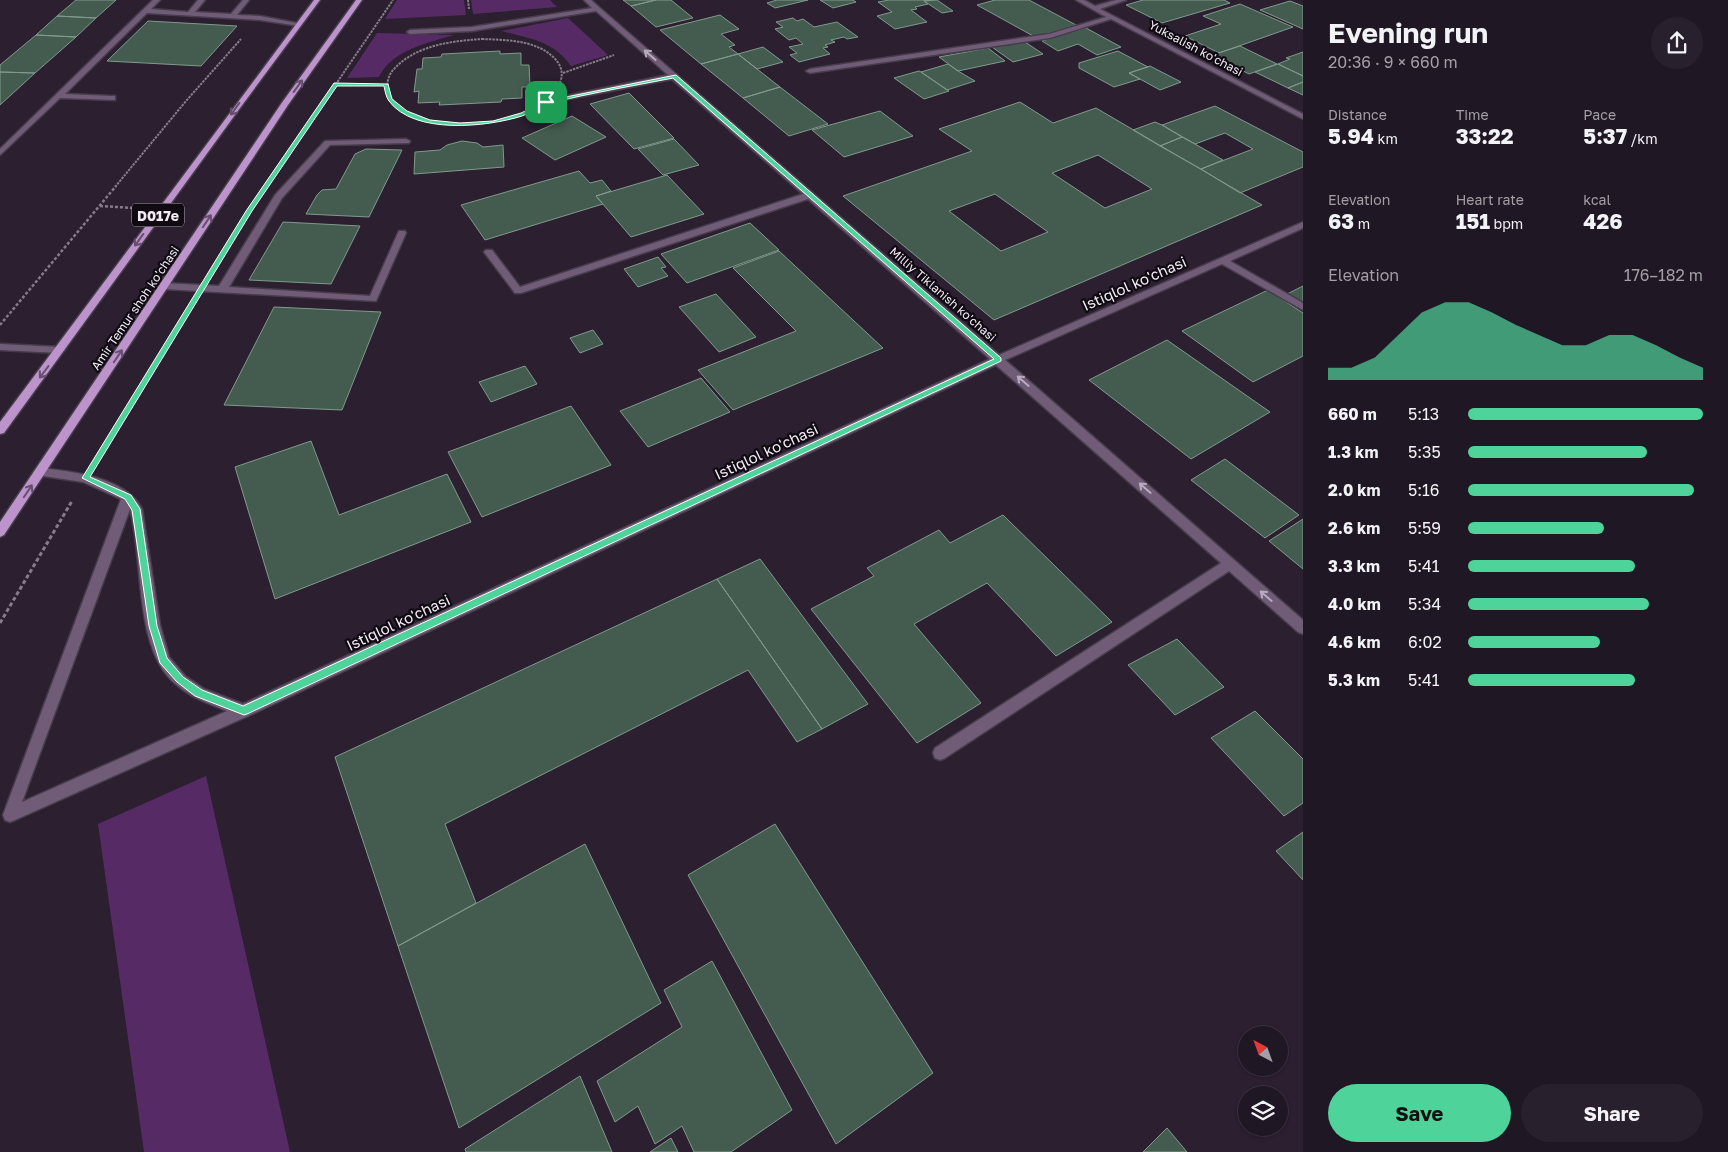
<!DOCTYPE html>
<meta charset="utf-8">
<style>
body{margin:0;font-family:"Golos Text",sans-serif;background:#28202c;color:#f1f3f6;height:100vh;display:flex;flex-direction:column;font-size:19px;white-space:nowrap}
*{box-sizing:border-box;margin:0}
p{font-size:16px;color:#a29fa6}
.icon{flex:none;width:28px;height:28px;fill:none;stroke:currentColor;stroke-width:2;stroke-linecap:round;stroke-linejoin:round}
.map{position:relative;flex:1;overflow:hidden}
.details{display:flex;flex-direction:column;background:#201724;width:425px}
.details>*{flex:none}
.needle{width:32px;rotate:319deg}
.fabs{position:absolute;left:1238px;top:1026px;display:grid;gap:10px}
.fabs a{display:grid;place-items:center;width:50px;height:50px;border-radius:50%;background:#201724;box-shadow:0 1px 4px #0004,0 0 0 1px #3d3641;font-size:25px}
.pin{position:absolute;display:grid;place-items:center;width:42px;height:42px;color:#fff;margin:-21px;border-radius:10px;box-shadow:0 2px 8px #0006}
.round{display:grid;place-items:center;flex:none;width:52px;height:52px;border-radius:26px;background:#28202c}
.head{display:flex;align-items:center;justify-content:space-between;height:85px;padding:0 25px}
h1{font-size:28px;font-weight:700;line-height:38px}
.stats{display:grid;grid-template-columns:repeat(3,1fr);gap:8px;height:85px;padding:5px 25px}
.stats div{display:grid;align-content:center}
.stats b{font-size:21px;font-weight:700}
.stats small{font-size:14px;font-weight:400}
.stats p{font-size:14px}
.chart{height:140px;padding:10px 25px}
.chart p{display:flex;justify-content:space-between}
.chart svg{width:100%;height:90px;margin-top:5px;fill:#4ed39a;opacity:.7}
.action{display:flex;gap:10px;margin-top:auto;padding:10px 25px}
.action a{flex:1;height:58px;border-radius:30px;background:#4ed39a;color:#111;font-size:20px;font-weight:700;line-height:58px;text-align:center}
.action a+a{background:#28202c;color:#f1f3f6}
ul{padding:0 25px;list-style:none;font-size:16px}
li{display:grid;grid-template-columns:80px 60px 1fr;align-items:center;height:38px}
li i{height:12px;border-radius:6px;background:#4ed39a}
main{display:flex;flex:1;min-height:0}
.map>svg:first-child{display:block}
.green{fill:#562b65}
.building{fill:#445c4f;stroke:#809a8c;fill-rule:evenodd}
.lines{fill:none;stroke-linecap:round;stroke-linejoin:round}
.minor-casing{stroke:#473c4c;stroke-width:3}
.major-casing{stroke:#473c4c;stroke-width:3}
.path-far2{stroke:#867b8a;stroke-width:2;stroke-dasharray:2.5 1;stroke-linecap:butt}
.path-far1{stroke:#867b8a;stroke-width:2.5;stroke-dasharray:3 2;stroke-linecap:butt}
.path{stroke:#867b8a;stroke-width:3;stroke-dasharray:4 2.5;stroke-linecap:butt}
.minor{fill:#705c77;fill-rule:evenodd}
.major{fill:#bc93cb;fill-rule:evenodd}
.oneway{stroke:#b8abbd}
.oneway2{stroke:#664f6f}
.route{fill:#4ed39a;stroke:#fff;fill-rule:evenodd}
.labels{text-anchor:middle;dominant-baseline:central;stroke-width:4.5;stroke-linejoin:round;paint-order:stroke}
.far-street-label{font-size:12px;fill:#f3ebf6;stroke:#100b13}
.shield{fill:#100b13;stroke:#afa8b2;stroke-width:1}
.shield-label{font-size:14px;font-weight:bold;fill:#f3ebf6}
.street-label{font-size:15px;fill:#f3ebf6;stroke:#100b13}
</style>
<main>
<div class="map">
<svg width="1303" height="1152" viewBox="0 0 1303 1152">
<rect width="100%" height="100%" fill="#2b1f30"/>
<path class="green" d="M397,0H464L466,15L385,19Z
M471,0H550L557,7L473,14Z
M568,18L608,55L571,66C554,41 528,38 501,31Z
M377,33L454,35C427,43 392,50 379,77L347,78Z
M206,776L290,1152H144L98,824Z"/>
<path class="building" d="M76,0H116L96,18L57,16Z
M623,0H656L631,6Z
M656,0H671L693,18L656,27L631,6Z
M777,0H808L775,8L767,3Z
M820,0H853L856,2L833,8Z
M889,0H931L924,1L928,4L915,7L917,9L911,10L927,22L895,29L877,16L892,12L878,2Z
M937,0L953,11L942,13L924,1Z
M995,0H1029L1076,25L1035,37L977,5Z
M1143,0H1224L1230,3L1162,23L1126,5Z
M1290,1L1303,6V29L1260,10Z
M1240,4L1293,27L1219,53L1185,36L1221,24L1203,16Z
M720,15L739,29L721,34L735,45L729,47L738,54L701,64L660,30Z
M57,16L96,18L76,37L36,35Z
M793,18L797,21L803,19L814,27L837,22L858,37L847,39L844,37L831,40L835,42L825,45L828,47L823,48L830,54L799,62L790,55L797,53L789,47L803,44L796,38L789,40L775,29L783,27L776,22Z
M148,21L237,26L201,66L107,61Z
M1086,28L1121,47L1097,55L1078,44L1058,51L1042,41Z
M36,35L76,37L35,73L0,72V65Z
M1022,40L1043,54L1013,62L992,47Z
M1240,46L1277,64L1249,74L1212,55Z
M763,47L783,62L757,69L738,54Z
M988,48L1005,61L958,71L939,57Z
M500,51V54L521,53V65H529L530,87H522V98L502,99L501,102L439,105L440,102L418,103L419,91L414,92L417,69H422L423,58L441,57L442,54Z
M1118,51L1148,67L1129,73L1140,79L1114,87L1079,68V63Z
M1303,52V76L1278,64L1290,59L1286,58Z
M738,54L757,69L780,87L743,98L701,64Z
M948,64L958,71L975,81L947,90L921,72Z
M1278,64L1303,76V82L1288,88L1255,72Z
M1150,66L1181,82L1160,90L1129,73Z
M919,71L921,72L949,91L924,99L894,78Z
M0,72L35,73L0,105Z
M1303,82V95L1288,88Z
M780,87L828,124L789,136L743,98Z
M629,93L674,138L634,149L590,104Z
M1020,102L1053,123L1096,108L1262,205L994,320L843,196L972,151L939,129ZM1098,155L1152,189L1105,208L1052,173ZM995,194L1048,232L1001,251L949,211Z
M1215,106L1303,152V167L1240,193L1201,169L1253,149L1225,133L1195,144L1162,125Z
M880,111L913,136L844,157L812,130Z
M572,116L606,137L555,160L522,138Z
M1155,122L1162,125L1182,137L1160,146L1133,130Z
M1182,137L1195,144L1223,160L1201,169L1160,146Z
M674,139L699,165L663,175L638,149Z
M462,141L477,143L483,147L503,145L504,167L414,174L415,152L440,150L447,145Z
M366,149L402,150L369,217L306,214L317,195L322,190L336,189L355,154Z
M579,171L590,183L602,180L611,191L596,196L603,204L485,240L461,205Z
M667,175L704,214L631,237L596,196Z
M283,222L360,226L331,284L249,280Z
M750,223L779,250L687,283L661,254Z
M779,251L883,348L733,410L698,370L796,331L733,268Z
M658,257L666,267L661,268L668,276L638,287L624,269Z
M1303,286V304L1287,294Z
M1268,290L1303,313V356L1253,382L1182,331Z
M716,294L756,337L719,352L679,307Z
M274,307L381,312L342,410L224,405Z
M593,330L603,344L580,353L570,338Z
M1167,340L1270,412L1191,459L1089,380Z
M525,366L537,384L491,402L479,382Z
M701,378L730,412L648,447L620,411Z
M571,406L611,465L482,517L448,452Z
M311,441L339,515L447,474L471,522L275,599L235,467Z
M1225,459L1299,515L1265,538L1191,480Z
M1003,515L1112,622L1056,656L987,583L914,624L981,703L917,743L811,609L874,576L867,568L939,530L950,543Z
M1303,519V569L1269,541Z
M760,559L868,704L822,729L717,579Z
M717,579L822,729L797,742L748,670L445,824L476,903L398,946L335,757Z
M1177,639L1224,687L1175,715L1128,665Z
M1255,711L1303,759V803L1284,816L1211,738Z
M775,824L933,1073L836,1144L688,875Z
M1303,832V880L1276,851Z
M585,844L661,1003L459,1128L398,946Z
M712,961L792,1110L731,1152H694L682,1126L655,1144L638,1106L615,1122L597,1081L682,1027L664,990Z
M580,1076L612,1152H466L465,1149Z
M1167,1128L1187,1152H1143Z
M671,1138L678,1152H650Z"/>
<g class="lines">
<g class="minor-casing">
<path id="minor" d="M153,0H160L151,9L188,12L198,0H205L195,12L231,14L243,0H249L237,15L260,16L302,24L299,26L260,20L147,13L65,94L112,96H115V100L60,98L0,155V149Z
M584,0H591L600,8L999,355L1303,222V228L1230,261L1303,303V310L1222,264L1005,360L1303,620V634L1298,632L1229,571L945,758L940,760L935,758L933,753L935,748L1221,563L996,365L248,716L15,820L10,822L5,820L3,815L121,499L83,482L37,475L35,472L37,469L41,468C74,472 125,477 142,509L160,625L169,657L185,676L204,689L243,704L990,359L808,199L521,293H515L484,252L486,250H492L520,287L803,194L672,79L543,104L542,102L546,100L668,75L596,11L472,31L410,34L407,32L410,30L472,27L592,8ZM130,509C144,559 133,651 177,685C192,698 210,704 227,711L22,802Z
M1076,0H1084L1095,6L1116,0H1126L1100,9L1303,114V119L1111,19L1050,38L810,73L806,71L810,69L1049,34L1106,17Z
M406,139L410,141L409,143L330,145L282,198L229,287L370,296L398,233L399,231H405L406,233L376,301L164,289L159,286L164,283L219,286L275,195L325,141Z
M0,344L60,347L65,350L60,353L0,350Z"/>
</g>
<g class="major-casing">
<path id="major" d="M314,0H320L240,108L4,433L0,434V422Z
M356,0H362L288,105L4,535L0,537V522L281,104Z"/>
</g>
<path class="path-far2" d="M468,0L469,9
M482,39C507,40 539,40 556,60C564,69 563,79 557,88C555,91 554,96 551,98C524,127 432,132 400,109C396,106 393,101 391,97C385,88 387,76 394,69C416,45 452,41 482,39Z
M563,73L614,55
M386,85L336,84L393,0
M301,135L336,84
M115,187L186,101L241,39"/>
<path class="path-far1" d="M100,206L134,208
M0,325L116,186
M116,429L190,309"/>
<path class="path" d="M97,459L116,428
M0,623L72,501"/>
<use href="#minor" class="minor"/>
<use href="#major" class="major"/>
</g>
<defs><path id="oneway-shaft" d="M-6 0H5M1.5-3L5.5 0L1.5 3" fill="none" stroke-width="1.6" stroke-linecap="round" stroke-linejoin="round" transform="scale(1.25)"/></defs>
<g class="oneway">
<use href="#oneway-shaft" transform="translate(650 55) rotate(-139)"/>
<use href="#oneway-shaft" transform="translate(1023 381) rotate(-139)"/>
<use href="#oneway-shaft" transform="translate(1145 488) rotate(-139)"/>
<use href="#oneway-shaft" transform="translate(1266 596) rotate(-139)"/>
</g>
<g class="oneway2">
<use href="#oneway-shaft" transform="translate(298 86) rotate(-54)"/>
<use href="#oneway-shaft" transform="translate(235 109) rotate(126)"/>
<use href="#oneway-shaft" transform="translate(207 221) rotate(-56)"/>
<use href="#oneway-shaft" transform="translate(139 240) rotate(126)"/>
<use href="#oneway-shaft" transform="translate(118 356) rotate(-56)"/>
<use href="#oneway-shaft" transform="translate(44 372) rotate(127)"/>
<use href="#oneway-shaft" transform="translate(28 491) rotate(-56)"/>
</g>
<path class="route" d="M676,75L1001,358V361L247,714L244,715L195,696L177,682L160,663L149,626L132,510L125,499L82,478L246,211L334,83L388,84L392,99L407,111L430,120L460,123L493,121L521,113L546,101ZM673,78L994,359L243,706L202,690L183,677L167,658L157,626L140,509L131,495L90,477L252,211L337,86H384C385,91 386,97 389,101C414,135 487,127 522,116C532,113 540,106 550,103C590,93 632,86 673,78Z"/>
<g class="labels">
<g class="far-street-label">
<text transform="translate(1196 48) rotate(28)">Yuksalish ko'chasi</text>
<text transform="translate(943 294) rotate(41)">Milliy Tiklanish ko'chasi</text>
<text transform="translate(135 308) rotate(-56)">Amir Temur shoh ko'chasi</text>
</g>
<rect class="shield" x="132" y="203.5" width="52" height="23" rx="4"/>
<g class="shield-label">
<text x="158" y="215">D017e</text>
</g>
<g class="street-label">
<text transform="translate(1134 283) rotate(-24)">Istiqlol ko'chasi</text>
<text transform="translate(766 451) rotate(-25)">Istiqlol ko'chasi</text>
<text transform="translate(398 622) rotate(-25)">Istiqlol ko'chasi</text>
</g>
</g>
</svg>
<div class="fabs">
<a><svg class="needle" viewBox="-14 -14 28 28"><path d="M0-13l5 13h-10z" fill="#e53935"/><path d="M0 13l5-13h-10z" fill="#a29fa6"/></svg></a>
<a><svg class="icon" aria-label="layers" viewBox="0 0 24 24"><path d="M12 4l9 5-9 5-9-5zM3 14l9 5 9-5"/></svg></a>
</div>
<div class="pin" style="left:546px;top:102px;background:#1e9e55"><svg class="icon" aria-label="arrive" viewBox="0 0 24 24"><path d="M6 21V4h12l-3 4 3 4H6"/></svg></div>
</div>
<section class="details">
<div class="head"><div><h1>Evening run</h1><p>20:36 · 9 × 660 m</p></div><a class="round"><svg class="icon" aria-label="share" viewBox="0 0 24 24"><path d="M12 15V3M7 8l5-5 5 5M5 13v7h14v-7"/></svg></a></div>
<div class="stats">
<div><p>Distance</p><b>5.94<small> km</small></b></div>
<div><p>Time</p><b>33:22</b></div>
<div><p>Pace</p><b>5:37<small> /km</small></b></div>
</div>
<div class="stats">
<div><p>Elevation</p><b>63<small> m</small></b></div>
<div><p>Heart rate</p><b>151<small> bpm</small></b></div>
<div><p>kcal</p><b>426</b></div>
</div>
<div class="chart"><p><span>Elevation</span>176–182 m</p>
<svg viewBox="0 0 160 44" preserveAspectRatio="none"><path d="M0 44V38L10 38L20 33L30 22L40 11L50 6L60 6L70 11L80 17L90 22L100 27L110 27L120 22L130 22L140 27L150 33L160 38V44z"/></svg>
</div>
<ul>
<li><b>660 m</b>5:13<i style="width:100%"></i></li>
<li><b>1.3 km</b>5:35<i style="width:76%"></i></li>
<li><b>2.0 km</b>5:16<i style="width:96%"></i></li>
<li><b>2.6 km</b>5:59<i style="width:58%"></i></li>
<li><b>3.3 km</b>5:41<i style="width:71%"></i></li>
<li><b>4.0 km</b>5:34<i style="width:77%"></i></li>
<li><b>4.6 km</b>6:02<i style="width:56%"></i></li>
<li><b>5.3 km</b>5:41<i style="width:71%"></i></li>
</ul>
<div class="action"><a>Save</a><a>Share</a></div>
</section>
</main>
